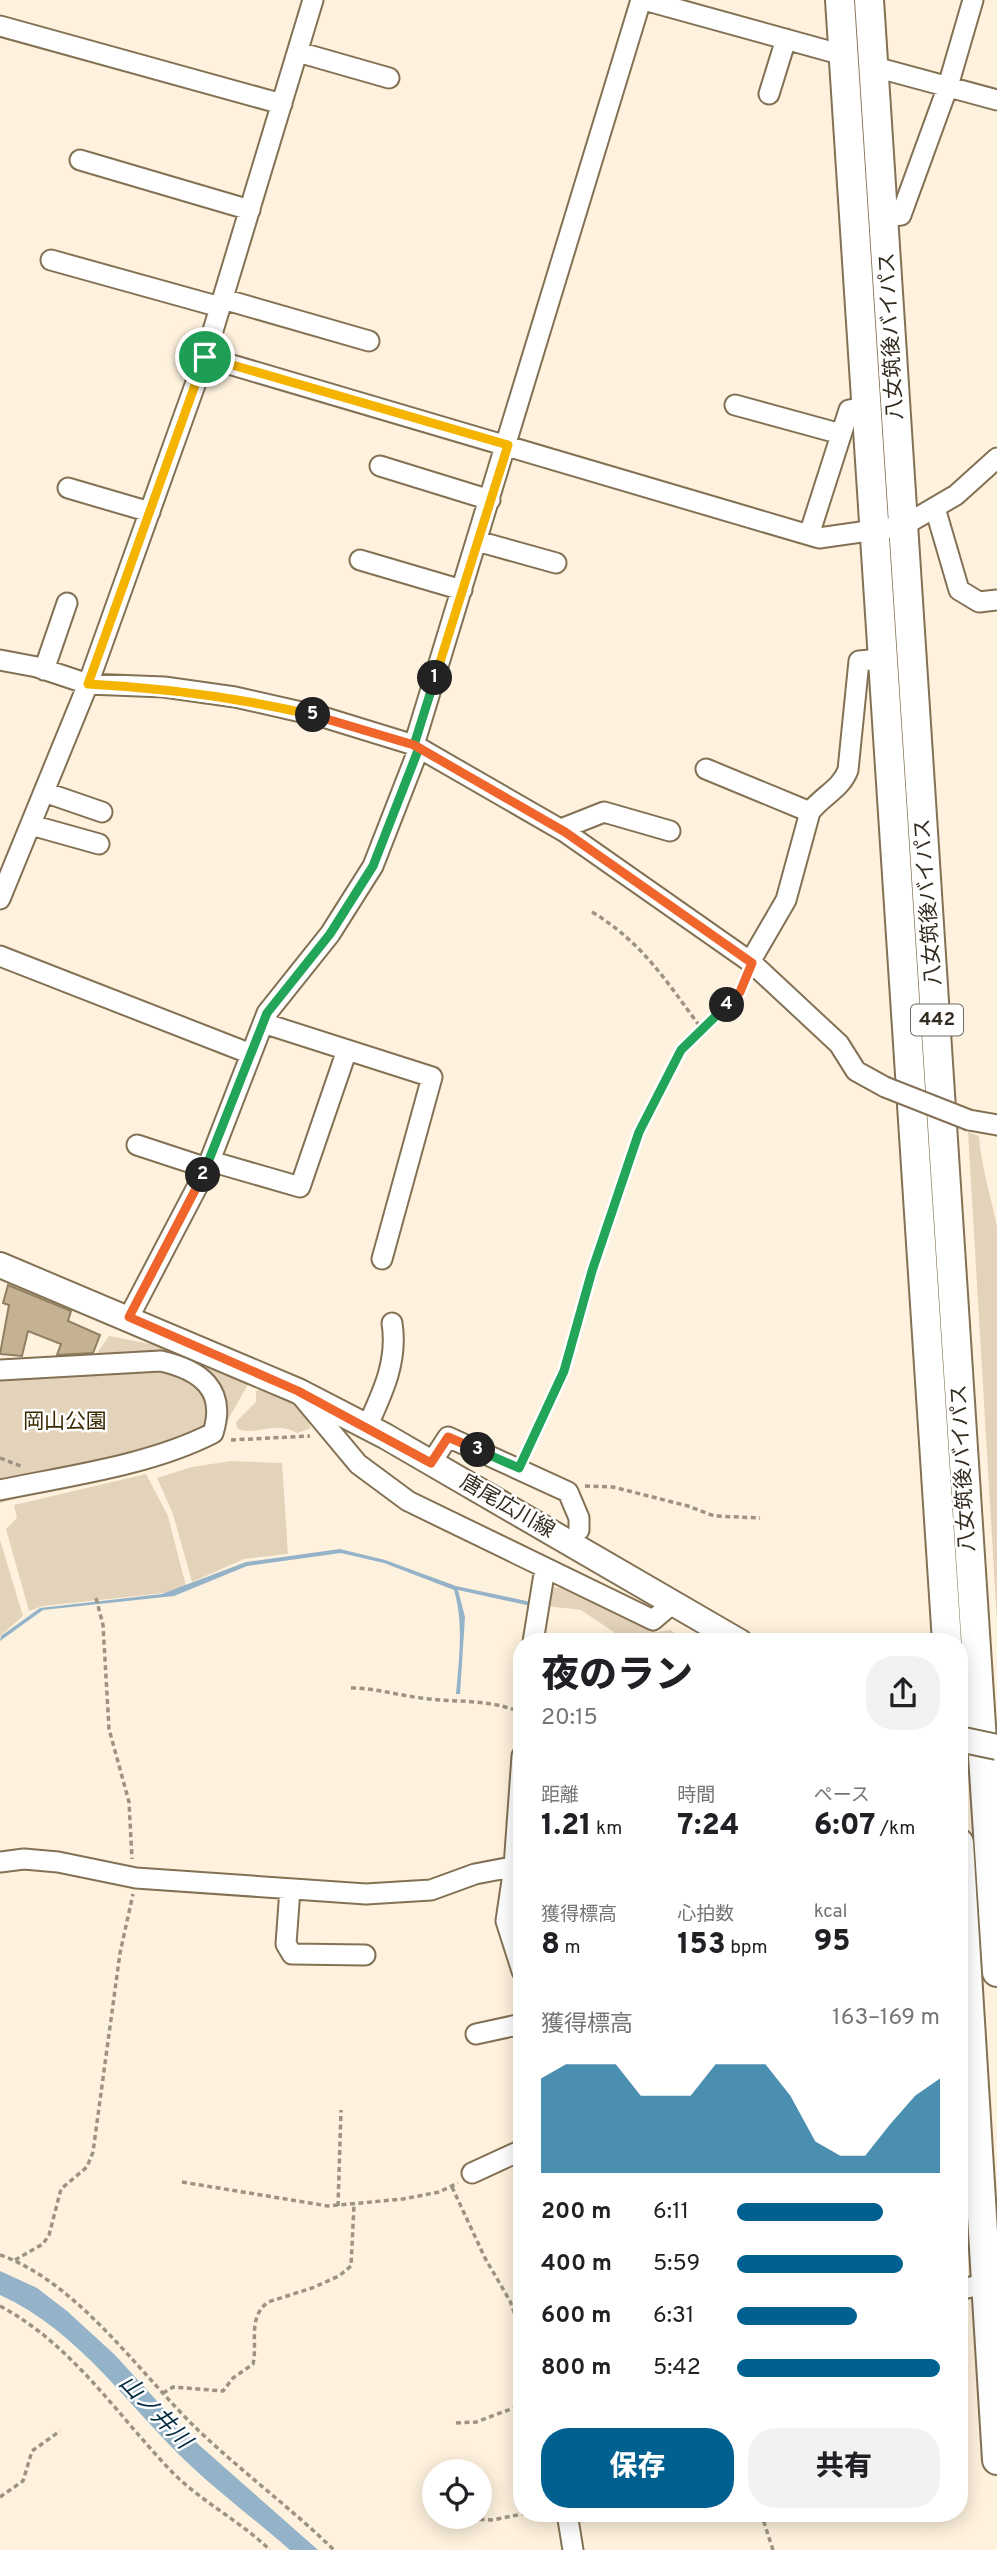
<!DOCTYPE html>
<html lang="ja">
<meta charset="utf-8">
<style>
body{margin:0;font-family:Overpass,"Noto Sans JP",sans-serif;background:#f2f2f2;color:#202124;height:100vh;display:flex;flex-direction:column;font-size:26px;white-space:nowrap}
*{box-sizing:border-box;margin:0}
p{font-size:23px;color:#757577}
.icon{flex:none;width:38px;height:38px;fill:none;stroke:currentColor;stroke-width:2;stroke-linecap:round;stroke-linejoin:round}
.map{position:relative;flex:1;overflow:hidden}
.side{position:absolute;left:513px;top:1633px;width:455px;height:889px;display:flex;flex-direction:column;background:#fff;border-radius:28px;box-shadow:0 4px 18px #0003}
.side>*{flex:none}
.buttons{position:absolute;left:422px;top:2459px;display:grid;gap:14px}
.buttons a{display:grid;place-items:center;width:70px;height:70px;border-radius:50%;background:#fff;box-shadow:0 4px 18px #0003;font-size:35px}
.pin{position:absolute;display:grid;place-items:center;width:60px;height:60px;color:#fff;margin:-30px;border:4px solid #fff;border-radius:50%;box-shadow:0 2px 7px #0007}
.km{position:absolute;width:35px;height:35px;margin:-18px;border-radius:50%;background:#222;color:#fff;font-size:19px;line-height:35px;text-align:center}
.round{display:grid;place-items:center;flex:none;width:74px;height:74px;border-radius:28px;background:#f2f2f2}
.headline{display:flex;align-items:center;justify-content:space-between;height:119px;padding:0 28px}
h1{font-size:38px;font-weight:800;line-height:52px}
.metrics{display:grid;grid-template-columns:repeat(3,1fr);gap:10px;height:119px;padding:7px 28px}
.metrics div{display:grid;align-content:center}
.metrics b{font-size:30px;font-weight:800}
.metrics small{font-size:19px;font-weight:400}
.metrics p{font-size:19px}
.chart{height:196px;padding:14px 28px}
.chart p{display:flex;justify-content:space-between}
.chart svg{width:100%;height:126px;margin-top:7px;fill:#00608f;opacity:.7}
.action{display:flex;gap:14px;margin-top:auto;padding:14px 28px}
.action a{flex:1;height:80px;border-radius:28px;background:#00608f;color:#fff;font-size:28px;font-weight:800;line-height:80px;text-align:center}
.action a+a{background:#f2f2f2;color:#202124}
ul{padding:0 28px;list-style:none;font-size:23px}
li{display:grid;grid-template-columns:112px 84px 1fr;align-items:center;height:52px}
li i{height:18px;border-radius:9px;background:#00608f}
.map>svg:first-child{display:block}
.green{fill:#e3d3ba}
.water{fill:#94b2c8}
.building{fill:#c5b293;stroke:#917f62;stroke-width:2}
.lines{fill:none;stroke-linecap:round;stroke-linejoin:round}
.minor-casing{stroke:#837154;stroke-width:23}
.major-casing{stroke:#837154;stroke-width:28}
.highway-casing{stroke:#837154;stroke-width:32}
.path{stroke:#9d9383;stroke-width:3.5;stroke-dasharray:5 3.5;stroke-linecap:butt}
.minor{stroke:#fff;stroke-width:19}
.major{stroke:#fff;stroke-width:24}
.highway{stroke:#fff;stroke-width:28}
.minor-bridge-casing{stroke:#837154;stroke-width:23;stroke-linecap:butt}
.major-bridge-casing{stroke:#837154;stroke-width:28;stroke-linecap:butt}
.minor-bridge{stroke:#fff;stroke-width:19}
.major-bridge{stroke:#fff;stroke-width:24}
.split-1-casing{stroke:#fff;stroke-width:14}
.split-2-casing{stroke:#fff;stroke-width:14}
.split-3-casing{stroke:#fff;stroke-width:14}
.split-4-casing{stroke:#fff;stroke-width:14}
.split-5-casing{stroke:#fff;stroke-width:14}
.split-6-casing{stroke:#fff;stroke-width:14}
.split-1{stroke:#f5b400;stroke-width:9}
.split-2{stroke:#22a559;stroke-width:9}
.split-3{stroke:#f0652b;stroke-width:9}
.split-4{stroke:#22a559;stroke-width:9}
.split-5{stroke:#f0652b;stroke-width:9}
.split-6{stroke:#f5b400;stroke-width:9}
.labels{text-anchor:middle;dominant-baseline:central;stroke-width:5;stroke-linejoin:round;paint-order:stroke}
.shield{fill:#fff;stroke:#706b62;stroke-width:2}
.shield-label{font-size:19px;font-weight:bold;fill:#332b1f}
.street-label{font-size:21px;fill:#332b1f;stroke:#fff}
.park-label{font-size:21px;fill:#3c2800;stroke:#fff}
.water-label{font-size:23px;font-style:italic;fill:#042d44;stroke:#fff}
</style>
<div class="map">
<svg width="997" height="2550" viewBox="0 0 997 2550">
<rect width="100%" height="100%" fill="#fef2de"/>
<path class="green" d="M968,1132L979,1136C981,1166 991,1196 997,1227V1622Z
M109,1336L187,1351L251,1379L216,1441L202,1449L0,1503V1361L94,1357Z
M263,1389L301,1407L311,1428L297,1433C274,1419 254,1438 237,1428L236,1422L256,1402V1391Z
M231,1461L282,1463L288,1554L244,1559L192,1582L173,1514L157,1478L192,1467Z
M146,1474L168,1516L186,1586L164,1593L43,1606L29,1611L6,1529L17,1518L14,1505Z
M0,1540L23,1616L0,1636Z
M554,1587L562,1588L656,1632L671,1630L683,1641H627L581,1610L547,1606L544,1597Z"/>
<path class="water" d="M340,1549L385,1560L456,1586L531,1602V1606L458,1590L465,1617L460,1694H456C459,1658 464,1624 454,1590L384,1563L341,1553L247,1566L174,1596L43,1610L0,1641L1,1636L40,1608L162,1594L246,1562Z
M0,2271L37,2288L67,2311L115,2355L190,2437L318,2550H290C258,2522 223,2496 191,2466C129,2408 80,2331 0,2295Z"/>
<path class="building" d="M8,1285L71,1311L68,1321L100,1335L93,1353L57,1355L61,1344L28,1331L22,1356L0,1354L9,1305L3,1303Z"/>
<g class="lines">
<g class="minor-casing">
<path id="minor" d="M644,0L843,55
M0,26L282,104
M298,52L389,78
M875,67L997,100
M769,94L786,39
M80,160L250,210
M884,217L901,215L948,86L973,0
M51,260L220,307
M223,299L369,341
M205,357L819,538L903,526L956,495L997,458
M735,405L841,434
M380,466L490,500
M68,488L150,512
M935,508L959,590L979,602L997,600
M809,535L849,410L854,409
M477,541L556,563
M360,560L462,590
M0,660L37,667L88,684L164,687L235,697L323,717L414,745L565,832L752,963L839,1044L856,1071L885,1087
M44,670L67,603
M414,745L641,0
M706,769L810,812
M44,792L102,812
M31,825L99,844
M561,829L604,812L670,831
M0,899L88,684L205,357L313,0
M0,956L251,1054
M750,962L786,900L810,812C822,796 841,789 848,770L859,661L870,660
M263,1023L432,1077L382,1259
M969,1120L997,1125
M137,1145L207,1168
M210,1161L300,1187L347,1050
M129,1317L207,1168L267,1013L330,934L373,866L419,748
M0,1370L161,1361C200,1370 227,1389 213,1433C151,1465 68,1476 0,1490
M298,1392L358,1464L408,1501L653,1620L673,1603
M367,1427C383,1392 398,1361 392,1323
M431,1463L448,1437L568,1492L579,1518V1530
M533,1642L545,1568
M522,1756L514,1867L506,1921L522,1971
M0,1862L24,1859L58,1862L136,1878L366,1894L431,1890L475,1874L522,1865
M290,1889L286,1944L292,1954L365,1955
M476,2034L522,2024
M472,2173L522,2150
M959,2290L995,2281
M567,2513L573,2550"/>
</g>
<g class="major-casing">
<path id="major" d="M0,1265L298,1391L385,1436L740,1642"/>
</g>
<g class="highway-casing">
<path id="highway" d="M840,0L947,1642
M869,0L997,1972
M959,1843L997,2460"/>
</g>
<path class="path" d="M592,912C642,942 667,982 701,1028
M231,1440L310,1436
M526,1453L564,1371L592,1271L639,1132L681,1050L740,992L744,981
M0,1458L21,1466
M585,1486L613,1487L688,1506L714,1516L760,1518
M96,1598L103,1625L109,1729L129,1802L132,1859
M351,1688C375,1688 397,1695 421,1698C455,1703 489,1698 522,1713
M182,2182L328,2206L403,2199L439,2192L458,2183
M452,2187L485,2258L510,2301L522,2334
M338,2206L341,2110
M0,2255C78,2282 140,2374 198,2430C242,2472 291,2508 334,2550
M15,2260L43,2244L49,2235L61,2189L87,2167L93,2152L120,1953L133,1894
M0,2306C73,2345 117,2415 173,2473C202,2502 240,2521 270,2550
M163,2393L173,2387L223,2391L233,2378L253,2364C258,2342 247,2318 268,2302L312,2288L339,2276L351,2266L354,2205
M456,2423L476,2422L522,2405
M0,2497L23,2481L32,2451L60,2431
M761,2513L773,2550
M471,2519L493,2520L527,2513"/>
<use href="#minor" class="minor"/>
<use href="#major" class="major"/>
<use href="#highway" class="highway"/>
<g class="minor-bridge-casing">
<path id="minor-bridge" d="M885,1087L969,1120"/>
</g>
<g class="major-bridge-casing">
<path id="major-bridge" d="M959,1739L997,1747"/>
</g>
<use href="#minor-bridge" class="minor-bridge"/>
<use href="#major-bridge" class="major-bridge"/>
</g>
<g class="lines">
<g class="split-1-casing">
<path id="split-1" d="M205,357L508,445L435,678"/>
</g>
<g class="split-2-casing">
<path id="split-2" d="M203,1175L267,1013L330,934L373,866L419,748L414,745L435,678"/>
</g>
<g class="split-3-casing">
<path id="split-3" d="M203,1175L129,1317L298,1391L431,1463L448,1437L478,1450"/>
</g>
<g class="split-4-casing">
<path id="split-4" d="M478,1450L519,1468L564,1371L592,1271L639,1132L681,1050L727,1005"/>
</g>
<g class="split-5-casing">
<path id="split-5" d="M313,715L414,745L565,832L752,963L740,992L727,1005"/>
</g>
<g class="split-6-casing">
<path id="split-6" d="M205,357L88,684C167,688 236,697 313,715"/>
</g>
<use href="#split-1" class="split-1"/>
<use href="#split-2" class="split-2"/>
<use href="#split-3" class="split-3"/>
<use href="#split-4" class="split-4"/>
<use href="#split-5" class="split-5"/>
<use href="#split-6" class="split-6"/>
</g>
<g class="labels">
<rect class="shield" x="911" y="1004.5" width="52" height="31" rx="5"/>
<g class="shield-label">
<text x="937" y="1020">442</text>
</g>
<g class="street-label">
<text transform="translate(892 336) rotate(-93)">八女筑後バイパス</text>
<text transform="translate(929 902) rotate(-94)">八女筑後バイパス</text>
<text transform="translate(964 1468) rotate(-93)">八女筑後バイパス</text>
<text transform="translate(507 1507) rotate(30)">唐尾広川線</text>
</g>
<g class="park-label">
<text x="65" y="1422">岡山公園</text>
</g>
<g class="water-label">
<text transform="translate(154 2413) rotate(46)">山ノ井川</text>
</g>
</g>
</svg>
<div class="buttons">
<a><svg class="icon" aria-label="locate" viewBox="0 0 24 24"><circle cx="12" cy="12" r="6"/><path d="M12 2v4M12 18v4M2 12h4M18 12h4"/></svg></a>
</div>
<div class="pin" style="left:205px;top:357px;background:#1e9e55"><svg class="icon" aria-label="arrive" viewBox="0 0 24 24"><path d="M6 21V4h12l-3 4 3 4H6"/></svg></div>
<b class="km" style="left:435px;top:678px">1</b>
<b class="km" style="left:203px;top:1175px">2</b>
<b class="km" style="left:478px;top:1450px">3</b>
<b class="km" style="left:727px;top:1005px">4</b>
<b class="km" style="left:313px;top:715px">5</b>
<section class="side">
<div class="headline"><div><h1>夜のラン</h1><p>20:15</p></div><a class="round"><svg class="icon" aria-label="share" viewBox="0 0 24 24"><path d="M12 15V3M7 8l5-5 5 5M5 13v7h14v-7"/></svg></a></div>
<div class="metrics">
<div><p>距離</p><b>1.21<small> km</small></b></div>
<div><p>時間</p><b>7:24</b></div>
<div><p>ペース</p><b>6:07<small> /km</small></b></div>
</div>
<div class="metrics">
<div><p>獲得標高</p><b>8<small> m</small></b></div>
<div><p>心拍数</p><b>153<small> bpm</small></b></div>
<div><p>kcal</p><b>95</b></div>
</div>
<div class="chart"><p><span>獲得標高</span>163–169 m</p>
<svg viewBox="0 0 160 44" preserveAspectRatio="none"><path d="M0 44V11L10 6L20 6L30 6L40 17L50 17L60 17L70 6L80 6L90 6L100 17L110 33L120 38L130 38L140 27L150 17L160 11V44z"/></svg>
</div>
<ul>
<li><b>200 m</b>6:11<i style="width:72%"></i></li>
<li><b>400 m</b>5:59<i style="width:82%"></i></li>
<li><b>600 m</b>6:31<i style="width:59%"></i></li>
<li><b>800 m</b>5:42<i style="width:100%"></i></li>
</ul>
<div class="action"><a>保存</a><a>共有</a></div>
</section>
</div>
